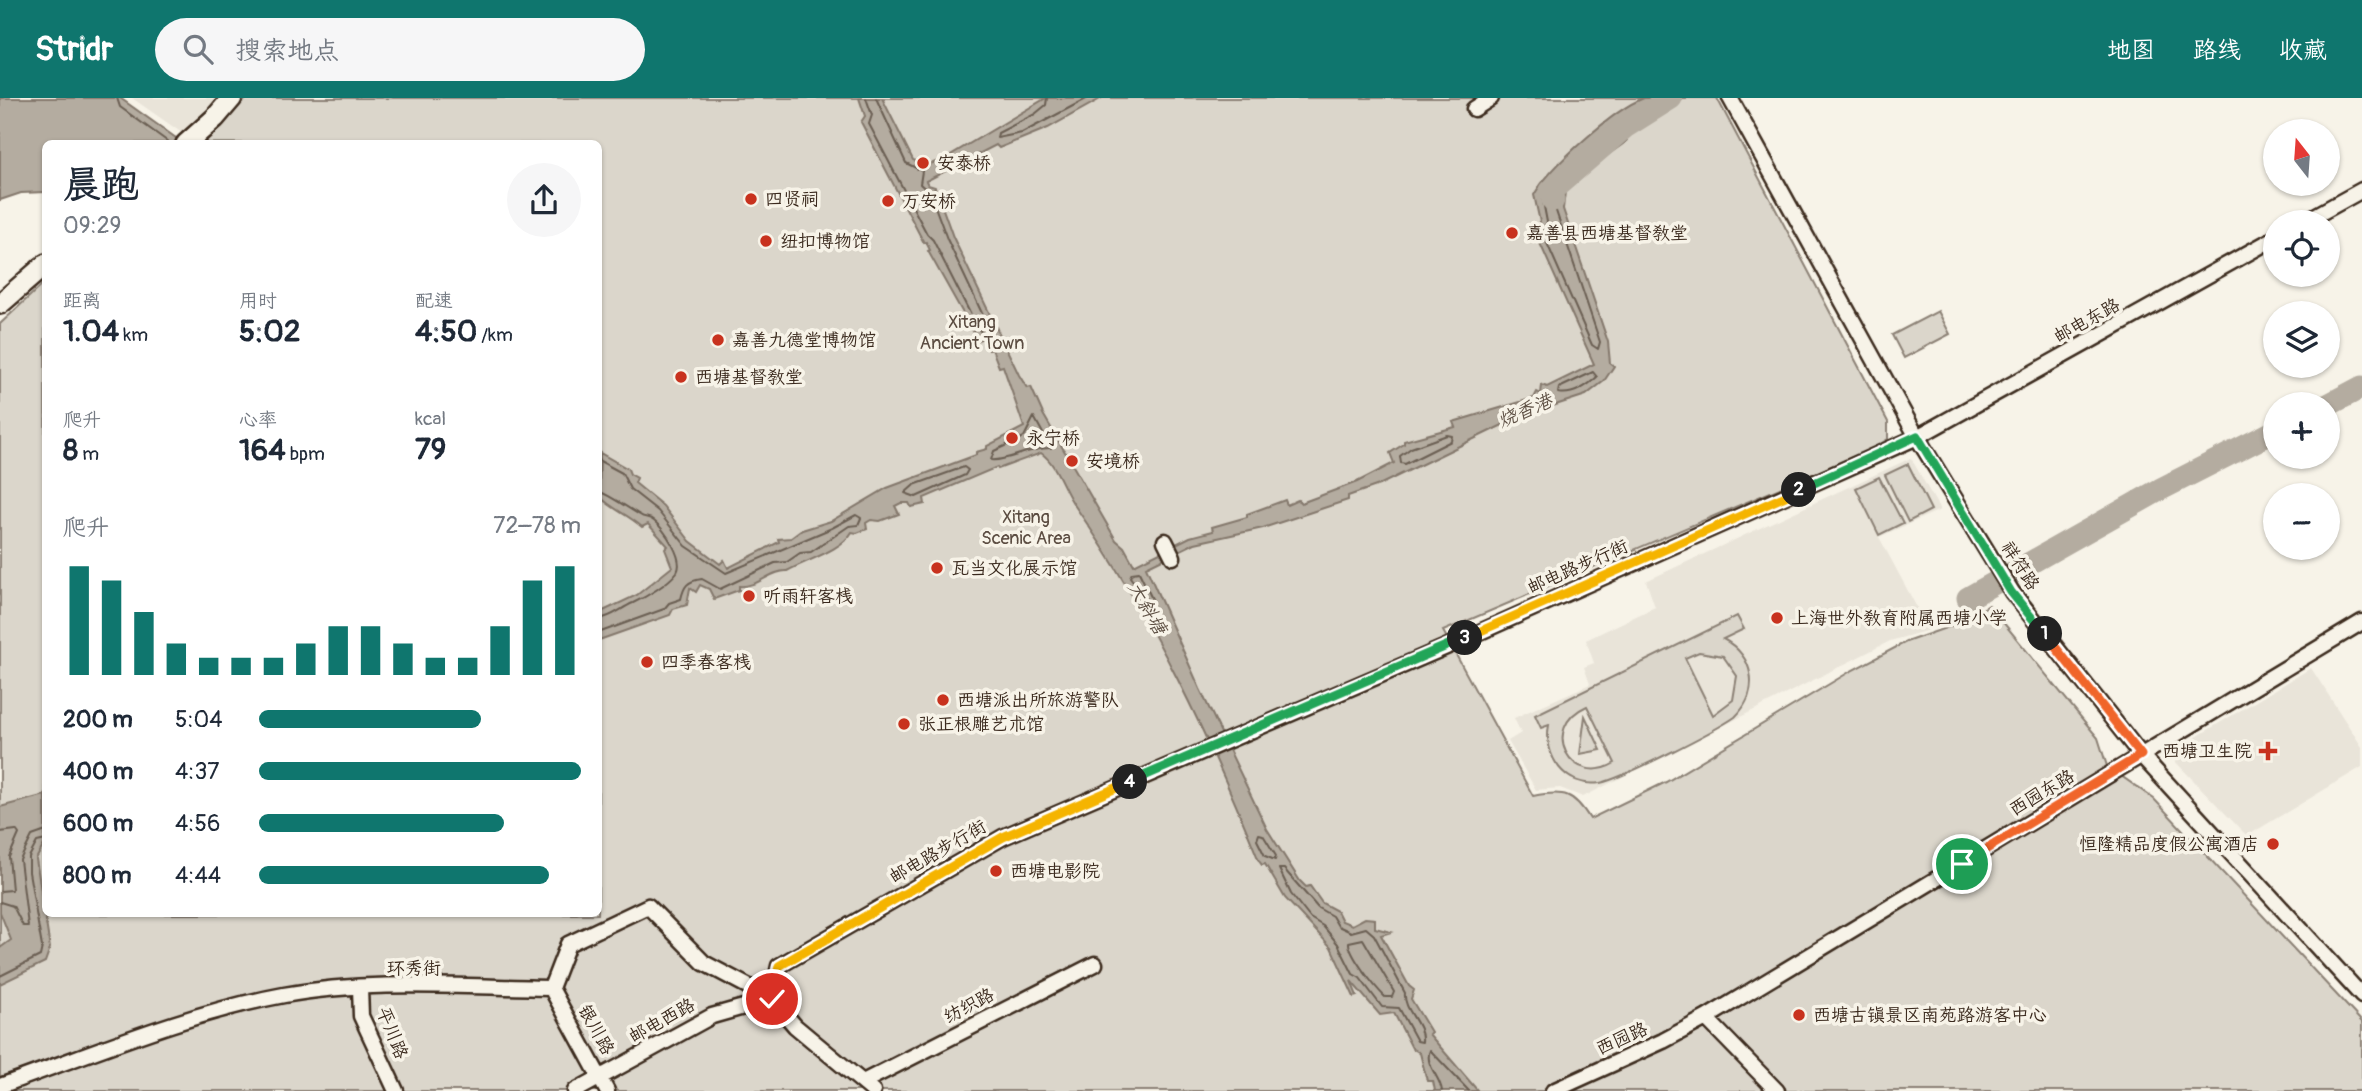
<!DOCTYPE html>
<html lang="zh">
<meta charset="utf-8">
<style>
body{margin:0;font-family:Pangolin,"LXGW WenKai TC",sans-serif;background:#f6f6f7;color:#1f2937;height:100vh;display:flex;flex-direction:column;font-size:26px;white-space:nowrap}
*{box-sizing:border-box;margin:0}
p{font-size:23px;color:#747a83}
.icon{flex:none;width:38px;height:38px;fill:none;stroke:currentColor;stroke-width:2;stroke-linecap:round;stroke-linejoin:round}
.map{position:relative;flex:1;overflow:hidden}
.side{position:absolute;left:42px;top:42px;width:560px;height:777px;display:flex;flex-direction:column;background:#fff;border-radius:10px;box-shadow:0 2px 5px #0004}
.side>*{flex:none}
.needle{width:46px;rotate:343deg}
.buttons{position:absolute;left:2263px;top:21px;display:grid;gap:14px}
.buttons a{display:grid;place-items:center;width:77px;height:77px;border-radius:50%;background:#fff;box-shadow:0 2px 5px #0004;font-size:35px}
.pin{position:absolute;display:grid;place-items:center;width:60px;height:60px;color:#fff;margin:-30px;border:4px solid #fff;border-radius:50%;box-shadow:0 2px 7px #0007}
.km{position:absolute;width:35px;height:35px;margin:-18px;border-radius:50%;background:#222;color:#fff;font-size:19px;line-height:35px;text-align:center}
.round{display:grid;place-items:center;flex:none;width:74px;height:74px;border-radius:37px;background:#f6f6f7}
.summary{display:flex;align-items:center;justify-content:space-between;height:119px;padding:0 21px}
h1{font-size:38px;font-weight:700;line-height:52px}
.metrics{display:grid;grid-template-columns:repeat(3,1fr);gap:10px;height:119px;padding:7px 21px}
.metrics div{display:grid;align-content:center}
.metrics b{font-size:30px;font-weight:700}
.metrics small{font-size:19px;font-weight:400}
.metrics p{font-size:19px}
.chart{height:196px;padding:14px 21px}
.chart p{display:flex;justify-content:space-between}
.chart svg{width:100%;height:126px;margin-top:7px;stroke:#0f766e;stroke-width:6}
ul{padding:0 21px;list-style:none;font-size:23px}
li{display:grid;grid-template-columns:112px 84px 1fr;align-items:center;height:52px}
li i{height:18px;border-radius:9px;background:#0f766e}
header{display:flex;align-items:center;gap:42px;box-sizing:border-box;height:98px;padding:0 35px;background:#0f766e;color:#fff}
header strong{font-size:33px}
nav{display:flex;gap:38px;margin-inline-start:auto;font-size:24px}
.search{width:490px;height:63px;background:#f6f6f7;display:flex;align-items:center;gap:18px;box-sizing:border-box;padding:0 24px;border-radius:38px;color:#747a83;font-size:26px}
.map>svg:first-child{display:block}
.built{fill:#e9e4d9}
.green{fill:#dbd6cb;stroke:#8b8074;stroke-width:2;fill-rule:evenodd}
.water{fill:#b4aca0;stroke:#84786c;stroke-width:2}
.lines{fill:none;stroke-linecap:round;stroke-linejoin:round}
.shore{stroke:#6b5e52;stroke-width:2}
.river{stroke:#b4aca0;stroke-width:23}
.street-casing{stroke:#3b2a1e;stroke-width:19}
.secondary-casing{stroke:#3b2a1e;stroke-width:24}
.street{stroke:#f7f3e8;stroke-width:14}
.secondary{stroke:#f7f3e8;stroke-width:19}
.split-1-casing{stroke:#fff;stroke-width:14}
.split-2-casing{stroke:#fff;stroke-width:14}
.split-3-casing{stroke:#fff;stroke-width:14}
.split-4-casing{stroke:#fff;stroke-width:14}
.split-5-casing{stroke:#fff;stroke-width:14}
.split-1{stroke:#f0652b;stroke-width:9}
.split-2{stroke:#22a559;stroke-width:9}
.split-3{stroke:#f5b400;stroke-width:9}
.split-4{stroke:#22a559;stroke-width:9}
.split-5{stroke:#f5b400;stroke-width:9}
.poi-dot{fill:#c8321e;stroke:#f7f3e8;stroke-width:2.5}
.labels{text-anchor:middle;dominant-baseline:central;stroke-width:7;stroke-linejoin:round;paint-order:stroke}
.poi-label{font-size:18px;fill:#3b2a1e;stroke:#f7f3e8;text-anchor:start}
.street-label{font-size:18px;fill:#3b2a1e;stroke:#f7f3e8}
.park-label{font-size:18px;fill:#5b4c41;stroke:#f7f3e8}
.water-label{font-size:19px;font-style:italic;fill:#5f5145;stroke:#f7f3e8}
</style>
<header>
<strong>Stridr</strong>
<div class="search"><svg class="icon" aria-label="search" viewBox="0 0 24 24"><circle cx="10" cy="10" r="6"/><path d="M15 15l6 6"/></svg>搜索地点</div>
<nav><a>地图</a><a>路线</a><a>收藏</a></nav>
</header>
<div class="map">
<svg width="2362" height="993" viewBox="0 0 2362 993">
<rect width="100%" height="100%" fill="#f7f3e8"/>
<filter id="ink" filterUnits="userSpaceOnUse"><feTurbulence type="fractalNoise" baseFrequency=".0143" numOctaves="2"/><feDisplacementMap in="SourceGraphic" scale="14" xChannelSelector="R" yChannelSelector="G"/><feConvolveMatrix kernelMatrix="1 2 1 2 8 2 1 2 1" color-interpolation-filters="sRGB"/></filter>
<g filter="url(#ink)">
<path class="built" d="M132,0H215L206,15L182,35Z
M1911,360L1940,412L1879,439L1929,532L1890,543L1583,699L1560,690L1536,692L1508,643L1521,635L1514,620L1590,586L1584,569L1594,565L1586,542L1655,509L1646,483Z
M2311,570L2362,649V669L2247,738L2168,656Z"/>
<path class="green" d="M247,0H1717L1888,324V341L1874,350L1443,533L1533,698C1565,692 1574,695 1590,721L1666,684L1851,573L1906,544L1957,526L1989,507L2098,640L2107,668L2154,701L2362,924V993H0V226L45,184L46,816H598V46L203,45Z
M1938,213L1950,236L1904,260L1892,237Z
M1908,366L1931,412L1908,424L1885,377Z
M1879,379L1903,425L1879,437L1856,390Z
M1737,518L1744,531L1723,541C1754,557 1761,594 1735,619C1715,633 1621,681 1600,685C1565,690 1543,658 1549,627L1541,630L1535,617ZM1699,554L1723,558L1737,578L1733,602L1713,617L1685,560ZM1587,608L1615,665C1571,691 1538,630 1587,608Z
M1585,618L1601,652L1580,656Z"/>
<path class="water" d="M0,0H120L183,45L46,46L45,94L21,95L0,102Z
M859,0H882L913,62L927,67L942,62L1046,0H1102L1048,30L999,50L996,47L926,83L928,87L935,89L953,139L1019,277L1027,290L1031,289L1043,316L1116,442L1124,449L1134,467L1190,439L1213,433L1212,429L1247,419V416L1285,402L1287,407L1298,402L1301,405L1357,384L1394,365L1390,355L1404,346V343L1455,329L1453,324L1534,300L1537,294L1541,296L1542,287L1547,289L1594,266L1535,134L1540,124L1534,97C1549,70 1614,11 1644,0C1654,0 1671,0 1682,0L1622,37L1627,43L1605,59L1596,50L1567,77L1563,111L1608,244L1610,265L1614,268L1604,283L1586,297L1519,319L1379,387L1348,398V402L1263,430L1195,445L1146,469L1200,591L1267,731L1300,783L1306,789L1310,788L1322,805L1337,813L1342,823L1352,827L1365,820L1375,821V830L1391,834L1381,837L1409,888L1414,892L1411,901L1431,934L1429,936L1478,993H1435L1433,983H1427L1420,955L1412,950L1394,915L1380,917L1351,883L1357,898L1354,899L1331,849L1285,800L1265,766L1262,767L1259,763C1210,641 1153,520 1075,408C1063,392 1058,367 1041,355L998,371L997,369L924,400L925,406L911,409L909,405H901L895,408L899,416L880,423L871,422L866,425L867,431L857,435L852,434C842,452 807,462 787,473C771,472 757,490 739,488V492L714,501L709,491L700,487L696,494L690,490L687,507L673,511L670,517L599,542V515L637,497L672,469L665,451L668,448L648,426L642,429C626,415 613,412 599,398L600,355L628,371L630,376L637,380L635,385L663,408L690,443L720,466L724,462L728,470L779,444L778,441L791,440L802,432L831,423L887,390L976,357V354L987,351V348L1024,329L1003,268L999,269L992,251L989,252L983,240L978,242L928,153L930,152L926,144L924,145L861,24L865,18Z
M45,697V745L36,761L50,850L45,864L0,886V850L11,842L0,814V709Z"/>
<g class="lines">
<path class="shore" d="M117,0L120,9L171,46
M866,0L872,17L869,26L927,136L933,142L975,225L980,233L987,234L989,230L947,141L930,95L920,86L922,73L906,65L876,0
M1047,0L1046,7L1035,16L998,35L997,40L1022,35L1088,0
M1555,80L1559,83L1556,113L1600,244L1598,251L1592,247L1543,136L1547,124L1542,98Z
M1593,274L1597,279C1586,289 1572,298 1558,295L1559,290Z
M1034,319L1051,350C1029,349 1007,364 991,362L994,353L1024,339Z
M1447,337L1452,338L1451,343L1405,366L1401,365L1400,358L1411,350Z
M598,362L622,375L630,391L658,413L686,448L726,475L832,430L856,417L861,420L858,427L849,428L811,454L800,455L787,464L775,465L720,491L702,481C687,483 684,488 681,501L669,505L664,511L598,535
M964,369L968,372L965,377L916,399L905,395L914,387Z
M598,393C604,394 633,413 640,417C645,421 649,418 654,423C664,431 685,461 677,474C668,486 646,499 633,505C621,510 611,520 598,521
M1139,474L1153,503L1151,507L1130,479L1132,475Z
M0,734L16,732L19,736L9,759L12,792L0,793
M1259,736L1263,737L1276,758L1275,762L1265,758L1257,742Z
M1279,771H1284L1318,810L1332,818L1338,828L1351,834L1366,830L1374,837L1405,895C1403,913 1424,925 1422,944L1417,943L1399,910L1382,909L1360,880L1353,876L1338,846L1323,828L1310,820L1291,796Z
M0,804L13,808L23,828H28L20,762L32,738L46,733
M1363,841L1394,894L1392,899H1385C1375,889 1348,856 1349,844Z
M0,878L40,858L42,849L29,774V759L37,744L46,742
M1442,993C1440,978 1424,967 1430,952L1469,993"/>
<path class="river" d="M1553,102L1551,93L1625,29L1671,0
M2328,307L2362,289
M1968,500L2161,391L2275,333"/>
<g class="street-casing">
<path id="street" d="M1730,0L1917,339L2012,494L2141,657L2362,898
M1474,11L1491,0
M2304,124L2362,92
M1165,443L1173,459
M360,890L361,918L396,993
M551,890L607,993
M772,901L779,868L1003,739L1453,546L1917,339L2275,140
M1706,920L1777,993
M863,984L1095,866
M0,988C93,955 187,915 284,897C371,881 463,889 551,890L568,846L648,808L704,865L772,901L795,928L873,993
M575,993L712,918L772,901
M1553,993L1663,943L1706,920L2362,524"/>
</g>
<g class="secondary-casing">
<path id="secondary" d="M186,46L215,20L232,0
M0,206L46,166"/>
</g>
<use href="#street" class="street"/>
<use href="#secondary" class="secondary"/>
</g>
</g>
<g class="lines" filter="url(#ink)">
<g class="split-1-casing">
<path id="split-1" d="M1962,766L2141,657L2045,536"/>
</g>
<g class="split-2-casing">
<path id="split-2" d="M1799,392L1917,338L2011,494L2045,536"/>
</g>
<g class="split-3-casing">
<path id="split-3" d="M1465,540L1799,392"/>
</g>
<g class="split-4-casing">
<path id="split-4" d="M1130,684L1465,540"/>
</g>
<g class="split-5-casing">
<path id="split-5" d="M772,901L779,868L1003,739L1130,684"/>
</g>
<use href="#split-1" class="split-1"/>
<use href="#split-2" class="split-2"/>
<use href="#split-3" class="split-3"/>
<use href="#split-4" class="split-4"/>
<use href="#split-5" class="split-5"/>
</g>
<g class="poi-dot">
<circle cx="923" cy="65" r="7"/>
<circle cx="751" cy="101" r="7"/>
<circle cx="888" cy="103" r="7"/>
<circle cx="1512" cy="135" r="7"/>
<circle cx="766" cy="143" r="7"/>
<circle cx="718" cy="242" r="7"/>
<circle cx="681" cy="279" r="7"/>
<circle cx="1012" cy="340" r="7"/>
<circle cx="1072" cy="363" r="7"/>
<circle cx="937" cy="470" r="7"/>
<circle cx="749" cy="498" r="7"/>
<circle cx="1777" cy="520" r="7"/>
<circle cx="647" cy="564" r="7"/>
<circle cx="943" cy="602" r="7"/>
<circle cx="904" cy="626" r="7"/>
<path d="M2264.5 642.5h7v7h7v7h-7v7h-7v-7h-7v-7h7z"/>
<circle cx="2273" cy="746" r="7"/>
<circle cx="996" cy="773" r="7"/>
<circle cx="1799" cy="917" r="7"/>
</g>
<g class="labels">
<g class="poi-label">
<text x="937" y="65">安泰桥</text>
<text x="765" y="101">四贤祠</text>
<text x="902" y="103">万安桥</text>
<text x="1526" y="135">嘉善县西塘基督教堂</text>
<text x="780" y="143">纽扣博物馆</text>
<text x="732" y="242">嘉善九德堂博物馆</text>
<text x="695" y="279">西塘基督教堂</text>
<text x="1026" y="340">永宁桥</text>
<text x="1086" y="363">安境桥</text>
<text x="951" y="470">瓦当文化展示馆</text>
<text x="763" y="498">听雨轩客栈</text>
<text x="1791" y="520">上海世外教育附属西塘小学</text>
<text x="661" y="564">四季春客栈</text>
<text x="957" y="602">西塘派出所旅游警队</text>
<text x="918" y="626">张正根雕艺术馆</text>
<text x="2252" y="653" text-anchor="end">西塘卫生院</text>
<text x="2259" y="746" text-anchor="end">恒隆精品度假公寓酒店</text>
<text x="1010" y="773">西塘电影院</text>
<text x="1813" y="917">西塘古镇景区南苑路游客中心</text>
</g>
<g class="street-label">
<text transform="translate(2087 223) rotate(-29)">邮电东路</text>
<text transform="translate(2020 468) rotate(57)">祥符路</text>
<text transform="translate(1578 469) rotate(-24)">邮电路步行街</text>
<text transform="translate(2042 695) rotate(-31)">西园东路</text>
<text transform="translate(938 754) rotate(-30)">邮电路步行街</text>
<text x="414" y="870">环秀街</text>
<text transform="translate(969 908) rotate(-28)">纺织路</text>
<text transform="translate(662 923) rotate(-29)">邮电西路</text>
<text transform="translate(596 932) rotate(61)">银川路</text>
<text transform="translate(392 935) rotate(68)">平川路</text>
<text transform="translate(1622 941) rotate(-24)">西园路</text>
</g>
<g class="park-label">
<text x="972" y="224">Xitang<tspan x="972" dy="21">Ancient Town</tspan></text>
<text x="1026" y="419">Xitang<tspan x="1026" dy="21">Scenic Area</tspan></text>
</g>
<g class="water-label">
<text transform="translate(1525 313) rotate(-23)">烧香港</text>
<text transform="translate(1147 510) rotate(60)">大斜塘</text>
</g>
</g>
</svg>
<div class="buttons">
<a><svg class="needle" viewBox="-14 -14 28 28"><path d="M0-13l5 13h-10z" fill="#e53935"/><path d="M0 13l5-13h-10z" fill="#747a83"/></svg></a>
<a><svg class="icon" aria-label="locate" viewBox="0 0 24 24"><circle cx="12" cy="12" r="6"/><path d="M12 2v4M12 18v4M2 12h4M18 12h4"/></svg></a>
<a><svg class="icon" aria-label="layers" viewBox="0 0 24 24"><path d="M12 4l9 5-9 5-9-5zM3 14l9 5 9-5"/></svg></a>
<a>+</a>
<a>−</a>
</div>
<div class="pin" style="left:1962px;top:766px;background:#1e9e55"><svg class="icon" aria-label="arrive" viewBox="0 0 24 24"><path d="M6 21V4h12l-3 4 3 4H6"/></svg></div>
<div class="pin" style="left:772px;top:901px;background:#d93025"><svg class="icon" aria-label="check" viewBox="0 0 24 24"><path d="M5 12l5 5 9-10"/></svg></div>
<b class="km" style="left:2045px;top:536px">1</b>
<b class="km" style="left:1799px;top:392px">2</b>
<b class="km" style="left:1465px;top:540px">3</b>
<b class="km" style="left:1130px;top:684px">4</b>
<section class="side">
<div class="summary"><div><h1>晨跑</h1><p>09:29</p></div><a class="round"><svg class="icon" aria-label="share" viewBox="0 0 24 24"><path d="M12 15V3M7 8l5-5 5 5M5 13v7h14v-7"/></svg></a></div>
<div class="metrics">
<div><p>距离</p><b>1.04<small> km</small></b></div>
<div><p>用时</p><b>5:02</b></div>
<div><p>配速</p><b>4:50<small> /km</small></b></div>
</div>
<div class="metrics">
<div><p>爬升</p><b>8<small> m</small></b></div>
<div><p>心率</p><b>164<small> bpm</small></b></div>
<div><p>kcal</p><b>79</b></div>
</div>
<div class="chart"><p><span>爬升</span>72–78 m</p>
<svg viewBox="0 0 160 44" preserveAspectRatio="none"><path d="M5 44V6M15 44V11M25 44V22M35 44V33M45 44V38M55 44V38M65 44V38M75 44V33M85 44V27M95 44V27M105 44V33M115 44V38M125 44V38M135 44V27M145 44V11M155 44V6"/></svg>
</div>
<ul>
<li><b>200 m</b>5:04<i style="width:69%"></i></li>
<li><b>400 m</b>4:37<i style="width:100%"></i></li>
<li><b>600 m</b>4:56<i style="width:76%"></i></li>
<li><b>800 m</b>4:44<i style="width:90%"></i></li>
</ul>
</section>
</div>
